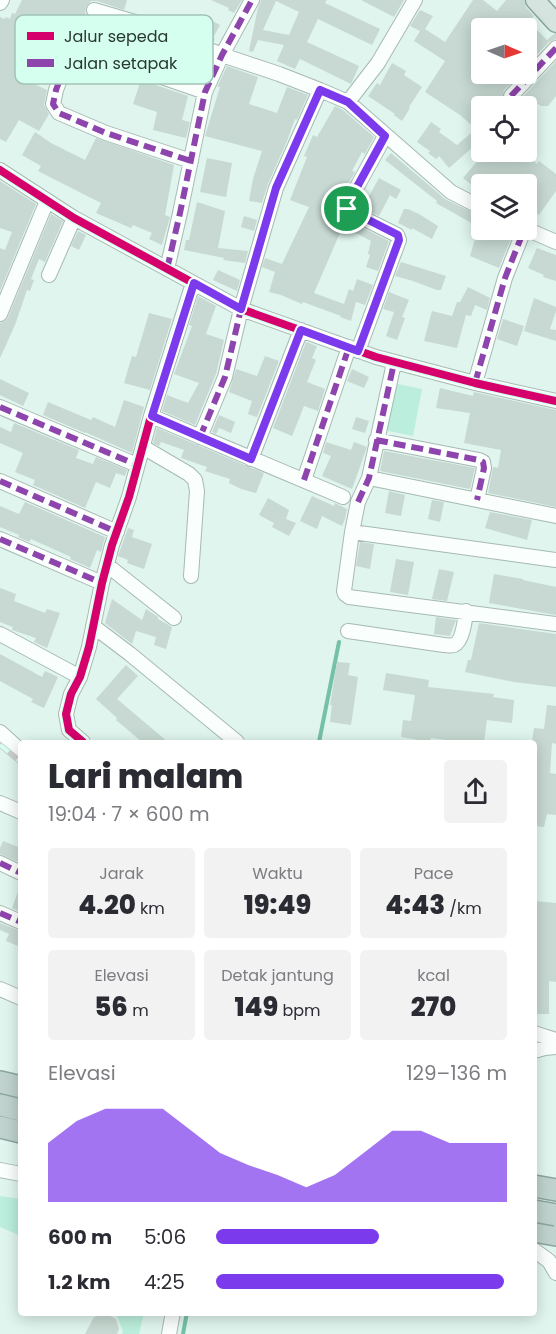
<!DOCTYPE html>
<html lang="id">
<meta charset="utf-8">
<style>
body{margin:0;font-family:Poppins,sans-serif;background:#f2f2f3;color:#2b2b33;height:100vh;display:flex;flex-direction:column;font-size:22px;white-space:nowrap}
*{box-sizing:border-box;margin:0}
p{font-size:20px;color:#7c7c81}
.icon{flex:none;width:33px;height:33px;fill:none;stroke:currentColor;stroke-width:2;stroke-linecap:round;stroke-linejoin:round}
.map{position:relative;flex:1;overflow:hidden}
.side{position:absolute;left:18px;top:740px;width:519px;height:576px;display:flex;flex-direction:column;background:#fff;border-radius:6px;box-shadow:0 3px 15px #0003}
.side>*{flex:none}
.needle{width:39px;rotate:92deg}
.controls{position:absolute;left:471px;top:18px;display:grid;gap:12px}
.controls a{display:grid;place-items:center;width:66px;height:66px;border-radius:6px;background:#fff;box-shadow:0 3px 15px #0003;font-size:30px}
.pin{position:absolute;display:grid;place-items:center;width:51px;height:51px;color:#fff;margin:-26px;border:3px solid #fff;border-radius:50%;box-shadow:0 2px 6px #0007}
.round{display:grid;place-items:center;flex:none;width:63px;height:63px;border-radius:6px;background:#f2f2f3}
.summary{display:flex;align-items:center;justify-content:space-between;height:102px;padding:0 30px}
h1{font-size:33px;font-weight:800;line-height:45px}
.metrics{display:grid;grid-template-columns:repeat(3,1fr);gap:9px;height:102px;padding:6px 30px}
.metrics div{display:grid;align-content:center;border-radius:6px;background:#f2f2f3;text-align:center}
.metrics b{font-size:26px;font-weight:800}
.metrics small{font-size:16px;font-weight:400}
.metrics p{font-size:16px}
.chart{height:168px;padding:12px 30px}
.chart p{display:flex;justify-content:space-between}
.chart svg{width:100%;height:108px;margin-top:6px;fill:#7c3aed;opacity:.7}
ul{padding:0 30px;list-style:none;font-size:20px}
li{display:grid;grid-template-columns:96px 72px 1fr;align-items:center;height:45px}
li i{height:15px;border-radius:8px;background:#7c3aed}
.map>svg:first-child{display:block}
.green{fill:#bbeedc}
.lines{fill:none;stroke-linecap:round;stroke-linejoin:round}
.stream{stroke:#75c0a8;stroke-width:4}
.building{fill:#c7d9d2;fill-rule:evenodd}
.minor-casing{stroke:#a7b9b3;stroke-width:16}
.major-casing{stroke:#8aa69d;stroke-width:21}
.highway-casing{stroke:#8aa69d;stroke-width:24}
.minor{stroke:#fafefc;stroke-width:14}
.major{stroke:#d6e4e0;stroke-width:18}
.highway{stroke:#bfd2cd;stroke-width:21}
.rail-casing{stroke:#cad0ce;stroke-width:6}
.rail{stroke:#d5ffef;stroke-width:4;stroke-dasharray:11;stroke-linecap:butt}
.highway-bridge-casing{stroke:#8aa69d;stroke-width:24;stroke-linecap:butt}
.highway-bridge{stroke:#bfd2cd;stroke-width:21}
.quiet{stroke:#8e44ad;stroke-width:6;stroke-dasharray:12 6;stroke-linecap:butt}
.cycleway-casing{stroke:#d5ffef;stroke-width:11}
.cycleway{stroke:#d6006c;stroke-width:8}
.route-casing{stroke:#fff;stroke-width:12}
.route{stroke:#7c3aed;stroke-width:8}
.key{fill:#d5ffef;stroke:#a1c3b6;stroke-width:1.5}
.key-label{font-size:16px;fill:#283832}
</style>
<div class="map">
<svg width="556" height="1334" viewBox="0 0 556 1334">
<rect width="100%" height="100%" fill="#dff5ed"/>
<path class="green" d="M393,383L422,389L413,436L384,430Z
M0,1196L21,1199V1236L0,1227Z
M108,1313H144L139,1334H122L123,1331L117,1316Z"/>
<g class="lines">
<path class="stream" d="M319,742L339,642
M183,1334L187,1312"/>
</g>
<path class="building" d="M22,0H127L124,10L97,1H91L86,7L85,13L91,19L152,37L210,60L204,73L182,65L179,73L37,25L32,27L29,31V38L25,46L46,55L39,69L41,70L34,84L47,90L44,105L49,114L39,131L19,120L6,142L0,139V17L4,19L6,17L10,19L12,13L15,14Z
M211,0H242L234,13L228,10L229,8Z
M261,0H327L325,3L380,29L372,45L318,19L307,42L359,66L351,84L300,59L295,69L277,61L284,45L258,40L253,52L249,51L258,8ZM276,1L299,12L289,35L263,30Z
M361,0H404L394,17Z
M473,0H483L497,11L506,0H524L526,7L534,16L529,22L547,40L554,34H556V39L549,42L526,66V28H482V74H520L504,90L502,98L495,106L482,96V139L449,168L439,156L436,159L428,153L430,151L417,142L431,122L441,129L439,132L457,145L476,129L460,115L425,92L445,61L414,41L420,31L410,26L420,10L433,16L425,29L445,42Z
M200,14L220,25L213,38L215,39L213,42L163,22L166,16L192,28Z
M556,61V96L548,106H541L531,99L525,106H521L517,103Z
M392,63L406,71L404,75L422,87L409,107L410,108L402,121L394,115L395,114L368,96L377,83L380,85Z
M227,66L258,77L249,104L277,113L287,87L308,95L297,120L295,119L287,141L268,184L262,203L249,201L253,179L262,151L205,136L220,87H217Z
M141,80L188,96L182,120L190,122L186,138L153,130L157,112L133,104Z
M335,106L343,110L374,137L365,154L362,152L352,171L355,172L353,176L332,207L347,220L389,241L378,271L366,267L370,255L368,254L371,241L343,226L314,293L344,304L349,289L353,291L357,279L373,285L365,305L356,302L351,321L340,317L341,316L303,302L302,304L281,295L269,292L275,272L262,267L265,258L282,264L309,207L290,200L307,157L304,156L313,135L317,137Z
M35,132L51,143L85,160L96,138L174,165L165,215L170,217L162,245L149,239L152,233L133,225L131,228L96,213L101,203L38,171L41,166L22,155Z
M485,152H524L537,164L539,161L556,174V191L539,215L528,207L533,200L526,196V184H482V188L479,191L463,178Z
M391,153L445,199L482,217V229L436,203L437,201L385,160Z
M207,158L232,163L226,197L200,192Z
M379,178L401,190L396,199L390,195L379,216L357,205L363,195L368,198Z
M0,181L36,204L0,291V248L5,250L12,232L0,228Z
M197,202L225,211L218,248L248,251L245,263L223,260L224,258L184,250L186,240H189Z
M404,209H408L419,214L438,226L432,239L412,228V230L398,223Z
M51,214L63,221L45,262L39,259L31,279L34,280L30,291L27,290L15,325L0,358V323L5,321L8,317Z
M244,216L257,220L254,231L241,227Z
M480,230H510L514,231L499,268L470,256L475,239Z
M78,231L86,235L79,250L71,246Z
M537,248L556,255V281L543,277L544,275L528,268Z
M401,262L446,276L441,290H437L413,281L395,276Z
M218,270L240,280L237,291L213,280Z
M468,287L490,298L487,310L475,305L471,316L466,315L457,348L424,341L432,311L452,316L457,302H460Z
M389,292L409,300L402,317L405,318L397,340L386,336L394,312L383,309Z
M198,296L216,306L206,334L224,340L216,374L195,425L162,411L167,395L188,403L199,383L174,374L192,326L189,325Z
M534,298L556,307V311L550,329L556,330V341L524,331Z
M149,313L172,319L150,390L124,383L132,356L136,357Z
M503,319L524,326L517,346L497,339Z
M306,342L317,346L312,358L316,360L307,382L325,389L318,411L304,406L292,436L273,428Z
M265,356L279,361L257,417L248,414L252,401L229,392L236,369L257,376Z
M352,369L369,377L364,388L347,381Z
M0,379L29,393L23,406L0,395Z
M440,388L473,396L474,392L556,410V507L488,493L493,467L498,468L501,450L464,443L470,413L436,408Z
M124,400L144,407L132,453L85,432V433L43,415L48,402L91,420L93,417L115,427Z
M219,415L235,422L231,433L219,428L216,434L212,432Z
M356,417L369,421L365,433L352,429Z
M14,423L79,450L76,458L93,464L96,457L127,470L125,476L116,473L110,488L96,482L85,508L33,485L35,480L15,472L23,453L0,443V427L11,432Z
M157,428L264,473L256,493L241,489L229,483L230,479L205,471L207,467L181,458L184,450L161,442L159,446L153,443Z
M326,442L351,450L354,442L367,447L352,489L322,476L331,456L323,453Z
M384,451L475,468L470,489L380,471Z
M389,491L405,495L401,516L385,513Z
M312,496L334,506L335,503L347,509L345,519L342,526L322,516L317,529L300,521Z
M268,498L289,510L286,519L296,523L289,536L272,527L274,523L259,515Z
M432,500L444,502L440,522L428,519Z
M25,502L105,537L101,552L97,550L90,568L70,559L71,557L31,539L29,542L18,537L19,535L0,527V506L19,514Z
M490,512L532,520L527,540L485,528Z
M128,528L134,530L132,537L152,544L144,569L127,563L128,560L118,556Z
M360,542L374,544L370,569L356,566Z
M396,559L414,562L408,595L390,592Z
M439,569L454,572L447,601L432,599Z
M494,574L523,579V580L556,587V615L489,603Z
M0,588L16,594L14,601L45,613L47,609L60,613L47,648L34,642L36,638L12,630L13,627L0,622Z
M112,599L142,620L146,609L158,617V619L172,627L166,649L154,645L156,637L136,631L132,644L105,623Z
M436,617L456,620L450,636L434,634Z
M479,623L556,634V687L514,682L465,672L468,660H471Z
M0,654L42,677L45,671L58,677L44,708L31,702L33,699L0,681Z
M337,662L350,663L348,675L358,677L351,725L330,722L332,705H330Z
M126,665L138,676L117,699L168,742H142L116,720L117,718L96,699Z
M386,673L429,680L428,687L494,694L493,697L514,700L512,723L487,720L484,742H453L454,741L431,738L430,742L401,737L403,720L411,721L415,695L383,690Z
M547,705L556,706V744L552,743L550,773L556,774V815L547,814L544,827L534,826V741H532L534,728L544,729Z
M3,841L21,848V863L0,854V848Z
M20,886H21V912L12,908Z
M534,901L556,903V982L549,981V1014H534Z
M0,923L21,931V939L18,946L6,941L9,934L0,930Z
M106,1314L116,1319L119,1329L117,1334H85L94,1317Z"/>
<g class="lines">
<g class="minor-casing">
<path id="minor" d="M0,3L2,0
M94,10L155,28L222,55L279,74L320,90L348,102L451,192L482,208
M37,34L205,92
M72,47L56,90L53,104L59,113L106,133L191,161
M511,96L556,48
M348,102L378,63L415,0
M0,170L74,218L241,309L376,357L475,383L556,401
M526,229L556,242
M167,269L180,213L205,92L222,55L252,0
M49,275L74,218
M0,314L47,201
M358,351L399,240L397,235L351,212L347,209V205L385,136
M394,363L369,478L358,502L352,532L344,591L345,594L349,597L556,624
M475,383L505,278L524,230
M0,407L137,465
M151,416L343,497
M200,437L225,377L241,309L276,188L320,90
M376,440L479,460L483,462L484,468L477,500
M143,447L189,474L195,480L197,491L191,576
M251,459L301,330
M369,478L556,516
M304,480L349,347
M0,481L117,532
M352,532L556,560
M0,539L102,583
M107,565L174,618
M93,626L130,654L237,742
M348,631L444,645C447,645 451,646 454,645C463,641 465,619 466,611
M0,634L80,677
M0,732L21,751
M83,742L69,730L66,714L71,694L80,677L89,647L102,583L112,545L129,497L151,416L193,283
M0,803L21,812
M0,863L21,873
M0,913L21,922
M0,989L21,998
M534,1033L556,1040
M534,1051L545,1048L556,1047
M0,1170L21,1174
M534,1250L549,1261L556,1273
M169,1334L173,1312"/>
</g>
<g class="major-casing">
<path id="major" d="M535,0L556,23"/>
</g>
<g class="highway-casing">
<path id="highway" d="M0,1082L21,1087
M0,1105L21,1110
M0,1127L21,1132
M534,1186L556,1190
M534,1231L556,1235"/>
</g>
<use href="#minor" class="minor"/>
<use href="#major" class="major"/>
<use href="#highway" class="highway"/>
<g class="rail-casing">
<path id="rail" d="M0,745L21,762
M534,1199L556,1217"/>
</g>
<use href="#rail" class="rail"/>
<g class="highway-bridge-casing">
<path id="highway-bridge" d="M534,1211L556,1215"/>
</g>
<use href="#highway-bridge" class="highway-bridge"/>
<path class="quiet" d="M72,47L56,90L53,104L59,113L106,133L191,161
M511,96L556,48
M167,269L180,213L205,92L222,55L252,0
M358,351L399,240L397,235L351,212L347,209V205L385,136
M475,383L505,278L524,230
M0,407L137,465
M200,437L225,377L241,309L276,188L320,90
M376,440L479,460L483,462L484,468L477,500
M251,459L301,330
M304,480L349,347
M0,481L117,532
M358,502L369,478L394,363
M0,539L102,583
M0,863L21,873
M0,913L21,922"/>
<g class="cycleway-casing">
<path id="cycleway" d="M0,170L74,218L241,309L376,357L475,383L556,401
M83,742L69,730L66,714L71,694L80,677L89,647L102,583L112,545L129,497L151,416L193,283"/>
</g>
<use href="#cycleway" class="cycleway"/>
</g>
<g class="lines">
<g class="route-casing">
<path id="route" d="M320,90L348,102L385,136L347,205V209L398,235L399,240L358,351L301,330L251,459L152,416L194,283L241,309L276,188Z"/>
</g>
<use href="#route" class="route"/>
</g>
<rect x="15" y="15" width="198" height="69" rx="9" class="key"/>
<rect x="27" y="32" width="27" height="8" fill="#d6006c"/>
<rect x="27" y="59" width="27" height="8" fill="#8e44ad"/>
<g class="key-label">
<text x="64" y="42">Jalur sepeda</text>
<text x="64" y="69">Jalan setapak</text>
</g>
</svg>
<div class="controls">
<a><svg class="needle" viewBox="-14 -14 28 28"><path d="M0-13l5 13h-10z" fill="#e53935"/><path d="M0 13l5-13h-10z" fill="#7c7c81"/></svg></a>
<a><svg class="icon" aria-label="locate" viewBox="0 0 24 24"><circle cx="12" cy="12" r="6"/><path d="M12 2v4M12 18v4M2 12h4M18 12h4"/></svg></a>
<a><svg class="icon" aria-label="layers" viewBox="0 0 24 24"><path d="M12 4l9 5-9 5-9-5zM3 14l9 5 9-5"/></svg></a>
</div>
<div class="pin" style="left:347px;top:209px;background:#1e9e55"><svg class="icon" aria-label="arrive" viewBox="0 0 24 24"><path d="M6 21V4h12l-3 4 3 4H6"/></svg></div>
<section class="side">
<div class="summary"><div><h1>Lari malam</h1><p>19:04 · 7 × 600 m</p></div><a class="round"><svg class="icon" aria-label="share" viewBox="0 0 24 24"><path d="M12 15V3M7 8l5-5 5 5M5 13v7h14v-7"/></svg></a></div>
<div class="metrics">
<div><p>Jarak</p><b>4.20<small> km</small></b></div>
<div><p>Waktu</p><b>19:49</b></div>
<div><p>Pace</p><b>4:43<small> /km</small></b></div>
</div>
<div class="metrics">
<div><p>Elevasi</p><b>56<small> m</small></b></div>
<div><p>Detak jantung</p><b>149<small> bpm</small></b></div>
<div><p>kcal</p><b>270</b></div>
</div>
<div class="chart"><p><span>Elevasi</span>129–136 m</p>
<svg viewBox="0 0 160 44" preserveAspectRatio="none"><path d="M0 44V20L10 11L20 6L30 6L40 6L50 15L60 24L70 29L80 33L90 38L100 33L110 24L120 15L130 15L140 20L150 20L160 20V44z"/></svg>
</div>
<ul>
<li><b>600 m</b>5:06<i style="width:56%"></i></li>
<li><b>1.2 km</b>4:25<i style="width:99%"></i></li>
</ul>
</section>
</div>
